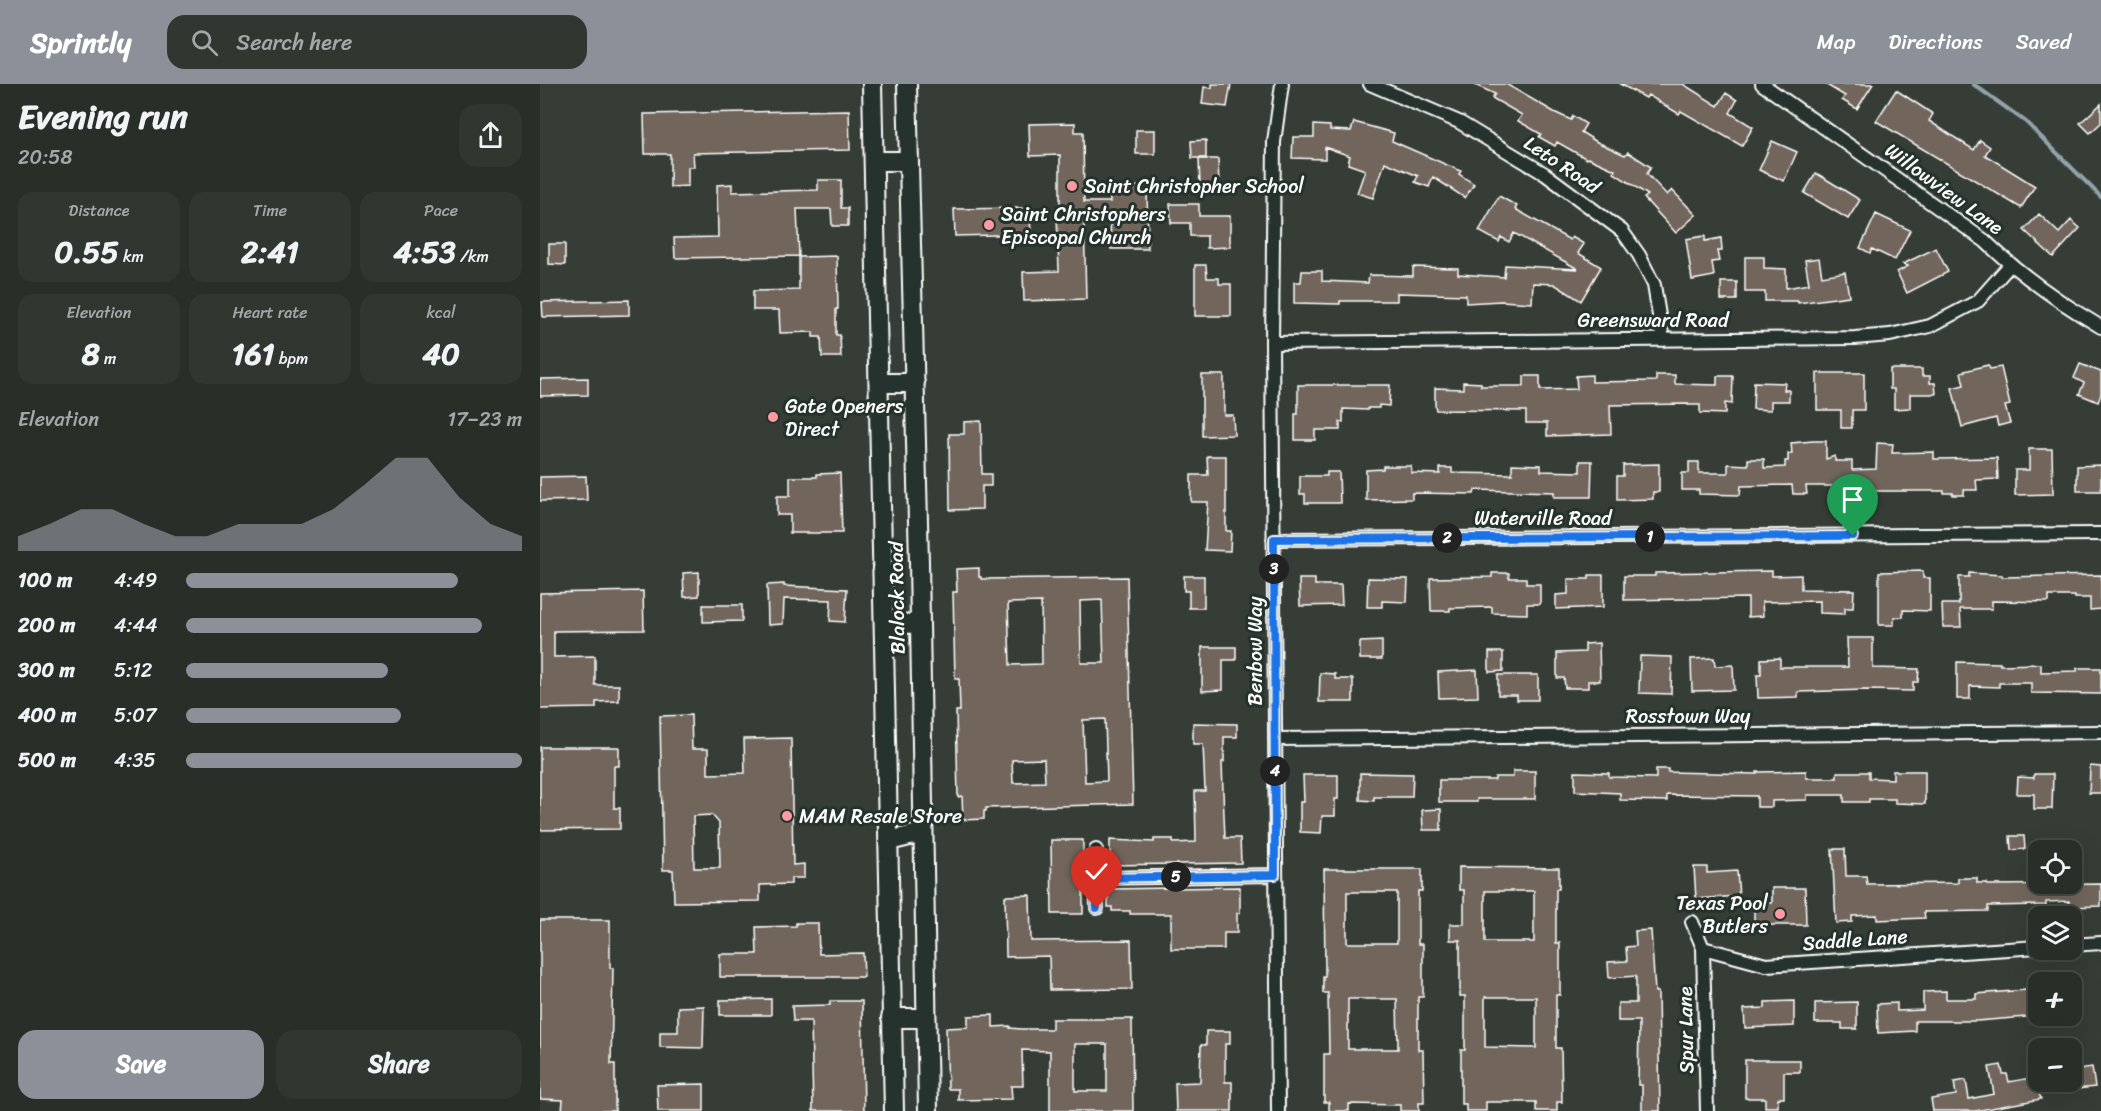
<!DOCTYPE html>
<meta charset="utf-8">
<style>
body{margin:0;font-family:Sriracha,sans-serif;background:#303630;color:#f1f3f6;height:100vh;display:flex;flex-direction:column;font-size:22px;white-space:nowrap}
*{box-sizing:border-box;margin:0}
p{font-size:20px;color:#a5a8a8}
.icon{flex:none;width:33px;height:33px;fill:none;stroke:currentColor;stroke-width:2;stroke-linecap:round;stroke-linejoin:round}
.map{position:relative;flex:1;overflow:hidden}
.sheet{display:flex;flex-direction:column;background:#282e28;width:540px}
.sheet>*{flex:none}
.buttons{position:absolute;left:1488px;top:756px;display:grid;gap:12px}
.buttons a{display:grid;place-items:center;width:54px;height:54px;border-radius:12px;background:#282e28;box-shadow:0 6px 24px #0002,0 0 0 2px #444a45;font-size:30px}
.pin{position:absolute;display:grid;place-items:center;width:51px;height:51px;color:#fff;margin:-62px -26px;border-radius:50% 50% 50% 0;rotate:-45deg;box-shadow:0 0 6px #0007}
.pin .icon{rotate:45deg}
.km{position:absolute;width:30px;height:30px;margin:-15px;border-radius:50%;background:#222;color:#fff;font-size:16px;line-height:30px;text-align:center}
.round{display:grid;place-items:center;flex:none;width:63px;height:63px;border-radius:18px;background:#303630}
.headline{display:flex;align-items:center;justify-content:space-between;height:102px;padding:0 18px}
h1{font-size:33px;font-weight:800;line-height:45px}
.stats{display:grid;grid-template-columns:repeat(3,1fr);gap:9px;height:102px;padding:6px 18px}
.stats div{display:grid;align-content:center;border-radius:15px;background:#303630;text-align:center}
.stats b{font-size:30px;font-weight:800}
.stats small{font-size:16px;font-weight:400}
.stats p{font-size:16px}
.chart{height:168px;padding:12px 18px}
.chart p{display:flex;justify-content:space-between}
.chart svg{width:100%;height:108px;margin-top:6px;fill:#8c9099;opacity:.7}
.cta{display:flex;gap:12px;margin-top:auto;padding:12px 18px}
.cta a{flex:1;height:69px;border-radius:18px;background:#8c9099;color:#fff;font-size:24px;font-weight:800;line-height:69px;text-align:center}
.cta a+a{background:#303630;color:#f1f3f6}
ul{padding:0 18px;list-style:none;font-size:20px}
li{display:grid;grid-template-columns:96px 72px 1fr;align-items:center;height:45px}
li i{height:15px;border-radius:8px;background:#8c9099}
header{display:flex;align-items:center;gap:36px;box-sizing:border-box;height:84px;padding:0 30px;background:#8c9099;color:#fff}
header strong{font-size:28px}
nav{display:flex;gap:33px;margin-inline-start:auto;font-size:21px}
.search{width:420px;height:54px;background:#303630;display:flex;align-items:center;gap:15px;box-sizing:border-box;padding:0 21px;border-radius:18px;color:#a5a8a8;font-size:22px}
main{display:flex;flex:1;min-height:0}
.map>svg:first-child{display:block}
.lines{fill:none;stroke-linecap:round;stroke-linejoin:round}
.stream{stroke:#94a3aa;stroke-width:4}
.building{fill:#72665c;stroke:#fff;stroke-width:1.5;fill-rule:evenodd}
.minor-casing{stroke:#fff;stroke-width:16}
.secondary-casing{stroke:#fff;stroke-width:22}
.minor{stroke:#26332d;stroke-width:12}
.secondary{stroke:#26332d;stroke-width:18}
.route-casing{stroke:#fff;stroke-width:12}
.route{stroke:#1a73e8;stroke-width:8}
.poi-dot{fill:#ff9aa2;stroke:#26332d;stroke-width:2}
.labels{text-anchor:middle;dominant-baseline:central;stroke-width:6;stroke-linejoin:round;paint-order:stroke}
.street-label{font-size:20px;fill:#fff;stroke:#26332d}
.poi-label{font-size:20px;fill:#fff;stroke:#26332d;text-anchor:start}
</style>
<header>
<strong>Sprintly</strong>
<div class="search"><svg class="icon" aria-label="search" viewBox="0 0 24 24"><circle cx="10" cy="10" r="6"/><path d="M15 15l6 6"/></svg>Search here</div>
<nav><a>Map</a><a>Directions</a><a>Saved</a></nav>
</header>
<main>
<section class="sheet">
<div class="headline"><div><h1>Evening run</h1><p>20:58</p></div><a class="round"><svg class="icon" aria-label="share" viewBox="0 0 24 24"><path d="M12 15V3M7 8l5-5 5 5M5 13v7h14v-7"/></svg></a></div>
<div class="stats">
<div><p>Distance</p><b>0.55<small> km</small></b></div>
<div><p>Time</p><b>2:41</b></div>
<div><p>Pace</p><b>4:53<small> /km</small></b></div>
</div>
<div class="stats">
<div><p>Elevation</p><b>8<small> m</small></b></div>
<div><p>Heart rate</p><b>161<small> bpm</small></b></div>
<div><p>kcal</p><b>40</b></div>
</div>
<div class="chart"><p><span>Elevation</span>17–23 m</p>
<svg viewBox="0 0 160 44" preserveAspectRatio="none"><path d="M0 44V38L10 33L20 27L30 27L40 33L50 38L60 38L70 33L80 33L90 33L100 27L110 17L120 6L130 6L140 22L150 33L160 38V44z"/></svg>
</div>
<ul>
<li><b>100 m</b>4:49<i style="width:81%"></i></li>
<li><b>200 m</b>4:44<i style="width:88%"></i></li>
<li><b>300 m</b>5:12<i style="width:60%"></i></li>
<li><b>400 m</b>5:07<i style="width:64%"></i></li>
<li><b>500 m</b>4:35<i style="width:100%"></i></li>
</ul>
<div class="cta"><a>Save</a><a>Share</a></div>
</section>
<div class="map">
<svg width="1561" height="1027" viewBox="0 0 1561 1027">
<rect width="100%" height="100%" fill="#353d36"/>
<filter id="ink" filterUnits="userSpaceOnUse"><feTurbulence type="fractalNoise" baseFrequency=".0167" numOctaves="2"/><feDisplacementMap in="SourceGraphic" scale="12" xChannelSelector="R" yChannelSelector="G"/><feConvolveMatrix kernelMatrix="1 2 1 2 8 2 1 2 1" color-interpolation-filters="sRGB"/></filter>
<g filter="url(#ink)">
<g class="lines">
<path class="stream" d="M1433,0L1486,38L1561,113"/>
</g>
<path class="building" d="M672,0H691L687,23L662,20L664,3L672,4Z
M933,0H966L1014,28L1031,36L1033,32L1046,40L1041,48L1057,58L1085,71L1088,68L1111,83L1107,90L1127,111L1132,106L1156,131L1136,149L1104,114L1108,111L1074,89L1075,86L1048,74L1047,75L1017,58L1015,62L999,53L1001,50L978,37L982,31L952,14L955,10Z
M1080,0H1143L1178,22L1186,9L1197,16L1190,29L1213,43L1202,62L1141,27L1139,30L1108,11L1106,14Z
M1285,0H1333L1317,25L1302,16L1305,12Z
M1356,6L1393,30L1389,37L1434,66L1440,56L1450,63L1445,71L1495,102L1481,124L1336,37Z
M1561,20V39L1550,49L1540,39Z
M309,26L310,66L153,69L154,83H148V102L130,103V70H105L104,30Z
M814,38L854,49L852,57L921,87L919,90L934,100L925,114L893,93L889,103L875,98L878,92L845,78L833,114L817,109L825,86L808,80L810,72L785,63V75L752,74L753,53H774V41L790,42V46L811,47Z
M535,39V48H543L544,118H570L569,103L607,102L608,165H571L570,133H544L546,215L484,217L483,188L519,187L517,132L520,131V71L490,72L489,40Z
M596,46H615V70H596Z
M666,56V74H652L651,57Z
M1232,57L1257,68L1244,97L1219,86Z
M659,75H678L679,102L660,103Z
M1276,89L1320,116L1308,135L1264,109Z
M278,96H301V124H308V142H292L291,125H257L259,172L135,174L134,154L178,153L177,101L192,100V108L278,106Z
M959,112L977,122L975,125L1030,156L1032,153L1044,160L1038,169L1061,183L1041,217L1014,200L993,199L992,219L961,217L926,219V211L857,209V217H800V220L754,219V198H761L762,187H782V197L828,199L829,191L873,192V183L918,184V190L964,193L965,181L1038,185L974,149L969,158L961,153L959,158L939,147Z
M630,120H659V132H690V163L667,164V152H650V139H631Z
M482,124L483,132H490L491,150L415,152L414,125Z
M1336,130L1370,146L1355,176L1332,165L1330,169L1320,164Z
M1499,130L1519,149L1531,136L1540,144L1513,173L1484,146Z
M1165,152V157L1181,154L1182,167H1177L1179,177L1172,178L1174,192L1152,196L1146,155Z
M9,160H25V181L9,180Z
M1396,164L1408,188L1367,209L1357,188L1368,182L1363,180Z
M297,172L298,225H296V251H300L301,273H282L281,253H273V248L240,249L239,226H213V207L259,206V173Z
M1205,173H1224V184L1246,185V204L1269,200L1265,176L1279,174L1282,192L1305,188L1309,212L1258,219V217H1225V208H1205Z
M655,181H666L667,194H679V200H691V232H655Z
M1181,198H1197V216H1181Z
M89,216V231L3,233L2,218Z
M1540,280L1561,288V310L1558,318L1539,310L1544,299L1534,294Z
M1448,281L1450,285L1461,283L1470,321L1465,322L1470,339L1458,342L1456,334L1422,343L1412,304L1424,301L1421,288Z
M1350,285H1382V292H1390V299H1395L1396,310H1370V324L1354,325V305H1350Z
M1277,289H1324V326H1312V344H1301V326H1277Z
M662,291H684V331H693L694,351L662,352Z
M1052,291V298L1116,297V291H1135V300L1177,301V292H1193L1192,320L1185,319V330L1160,329V321H1148V320L1070,321L1071,350L1007,352V339H986V327L896,326L895,321V304L923,305V298L941,299V302H984V292H1000V306L1037,305L1036,292Z
M48,294V311L0,312V295Z
M1214,298L1245,299L1244,306H1249V317H1231V326L1213,325Z
M758,301H850L849,322L839,321V324H828V326L803,325V338H800V346H775V356H755V330H758Z
M441,337L442,390H451V402H442V425L410,426L409,350H424V338Z
M1273,357H1286V375L1295,372V377H1312V386L1336,385L1337,359L1353,360L1352,369L1394,368V375L1457,374L1458,395L1436,396L1437,406H1424V411H1413V409H1404V407H1329V409L1292,410V402H1266L1267,410H1253L1252,401L1201,402L1200,411L1159,410V406H1142V389H1149V378H1159V389H1188V380L1208,381V375H1224V384L1245,383V377H1248V370H1252L1251,359Z
M1489,365H1512L1513,410L1475,411V386H1489Z
M667,372H686V447H691L690,467L665,466L668,418H651V391H668Z
M1040,377H1052L1051,413H1014V408L935,406L934,410L872,409V415L826,416V386L843,385V382H871L872,389L900,390V384H912V389L972,390V380L1001,381V387L1040,388Z
M1119,380V408H1113V415L1077,416V392H1083V381Z
M1561,381V407H1537V382Z
M787,388H799L800,419H765V410H760V392H787Z
M300,389L302,449H250V431H237V412H250V393H277V390Z
M46,392L47,416L0,417V393Z
M439,484V493H441V495L587,493L593,720L446,724V727H444V735L423,736L422,712L418,713L416,627H420L419,595H415L413,508H417L416,485ZM562,516L564,579H541L540,517ZM501,518L502,580L470,581L468,519ZM565,635L567,697L545,698L543,636ZM504,675L505,698L473,699L472,676Z
M1232,487V492L1261,491V505L1314,506L1313,524H1305V530L1280,529V517L1222,518L1223,532L1208,533V514L1084,516V492H1115V489Z
M1383,487V494H1390V527L1363,526V533H1354V541H1339V488Z
M159,488V512L144,513L143,489Z
M952,489H969V494H986V500H1000V520H987V530L952,529V523L910,524V527H891L890,494L952,493Z
M1429,489L1462,491V493L1561,491V525L1550,526V514H1535V512H1509V518L1452,517V525H1420L1421,543H1403L1402,520H1419V493H1429Z
M1049,491H1063V523L1016,525V511L1028,510V495H1049Z
M644,492H664V524H649V507H644Z
M828,494L868,495L867,518L842,517V523H827Z
M759,495H775V501H801L802,521L760,522Z
M244,500V502L307,505L305,538L290,537L291,516L244,515L243,540L228,541L227,501Z
M103,507L104,546L14,547V573L55,572V601H79V617L56,618V624L0,625V509Z
M163,521H202V537L163,538Z
M1307,554H1333V584L1379,585L1378,598H1373V607L1326,606L1258,608V613L1218,614L1217,591H1221V575L1240,574V583H1308Z
M842,557V575H820V558Z
M1059,559L1060,597H1048V604H1025L1024,594H1017V569L1045,568V560Z
M662,563H696V576H683V606L662,607Z
M949,568H963V587L949,588Z
M1100,572L1132,573L1131,610L1099,609Z
M1174,574L1175,582L1193,581L1194,606L1152,607L1151,575Z
M1417,578L1460,579V581L1501,580V588L1537,587V584H1561V610L1491,609V599H1459V603L1430,602V615H1417Z
M937,586L938,613L899,614L898,588Z
M780,589L795,590V595H813V618H779Z
M958,591H998V616H977V611H958Z
M151,631L152,665H168V690L205,689L204,655L251,654L253,781L264,780V794H251V800L220,801V817L134,818L133,786H123L120,632ZM172,731L179,739L180,784H154L153,732Z
M653,639L697,640V653H684V678H682L683,708L685,754H700L701,779L570,781V756L614,758V755H633V759L656,758L655,707H665L663,660H653Z
M0,663H79V682H74V724H80V745L0,746Z
M1550,682L1561,683V709H1549Z
M1116,685H1128V688L1217,690V688L1266,687V694H1297V688H1329V694L1353,695V687H1385V720L1355,719V715H1329V718H1304V711H1267V716L1232,717V723H1217V712L1127,711V717L1080,716V709L1035,707V688L1069,689V693L1116,694Z
M973,687H995V715H937V718H899V696H955V693H973Z
M820,689L873,690L872,713H834V717L820,716Z
M1494,690H1513L1512,725H1494V710H1477L1478,693L1494,694Z
M763,691H798V715H795V732H782L781,749L760,748V718H764Z
M901,725V746H883L882,726Z
M1470,752H1484L1485,765L1471,766Z
M511,756H543V830H512Z
M1292,765H1305L1306,792H1326L1327,800L1418,799V794H1437V799H1447V801L1561,800V822L1529,823V817L1506,818V821L1448,822V827L1384,828L1385,834L1337,836V831L1312,832V838L1296,839Z
M919,783L1019,784V805H1016V859H1020V911H1016V964H1021L1022,1018H1017V1027H996V1018H946V1027H926V1020H921V966H925V912H920V856H910V840H924V806H919ZM945,807H994V858H945ZM945,913H996V964L945,963Z
M1154,783H1167V789L1197,787L1199,812L1156,815Z
M784,785H882V807H878V860H883V913H878V966H883L884,1019H879V1027H860V1021L809,1020V1027H789V1018H784V970H789L788,909H783V892H785ZM807,808H857V859H807ZM808,915H857L858,965H808Z
M700,803V829H697V849H684V865H631V830H590V827H572V823H568V805Z
M1232,804H1265L1266,841H1214V819H1232Z
M490,811L491,857L591,856L592,905L510,906L509,872L466,873L465,812Z
M0,836H70V884H73L71,980H75V1027H22L23,1016L0,1015Z
M256,839H278L279,870L323,869L324,893H180V870H217L216,843L256,842Z
M1111,846L1115,908H1118L1120,1027H1102V1001H1098L1099,937H1078V919H1096V892L1069,894L1068,878L1087,877L1086,863L1096,862L1095,847Z
M1498,905V932L1437,937H1375V947L1338,949L1337,920L1357,919V927L1383,926V908L1406,907V915H1436V910Z
M231,915V931H180V916Z
M290,917H322L324,1027H273L271,937H253L252,922L290,921Z
M1254,917V942L1205,944L1204,925L1225,924V918Z
M1317,918V945H1302V939H1275V919Z
M164,922L163,964L120,963V948H138V923Z
M453,931V943L470,942V944L481,945H512V935H592L593,1027H510V967L482,966L483,1002H471L472,1015L418,1016V1005H408L406,944L428,943V932ZM535,960H567V1007H535Z
M666,947H690V960H685V998H692V1027H636L635,999L660,998L661,961H666Z
M1205,976H1260V988H1244V1014H1238V1023H1225V1014H1205Z
M1461,981L1463,990H1467L1469,998L1496,993L1497,998H1532V986L1552,983L1555,1003L1499,1009L1501,1015L1435,1027H1393L1391,1015L1416,1011L1414,998L1426,996L1429,1015L1454,1010L1449,983Z
M164,1000V1027H118L117,1001Z"/>
<g class="lines">
<g class="minor-casing">
<path id="minor" d="M830,0L919,38L1005,90L1082,147L1099,171L1114,201L1123,256
M1222,0L1445,157C1480,191 1519,218 1561,243
M732,259L1315,254L1350,251L1390,242L1438,217L1470,181
M733,455L1561,450
M735,655L1561,648
M556,766V794L735,791
M556,794L557,824
M1152,838L1163,864L1226,881L1498,863
M1532,861L1561,859
M1163,864L1167,1027
M738,1027L732,259L734,58L742,0"/>
</g>
<g class="secondary-casing">
<path id="secondary" d="M332,0L354,1027
M367,0L379,478L388,1027
M334,77H369
M339,299H375
M344,541L380,539
M349,757L382,749
M351,934H385"/>
</g>
<use href="#minor" class="minor"/>
<use href="#secondary" class="secondary"/>
</g>
</g>
<g class="lines" filter="url(#ink)">
<g class="route-casing">
<path id="route" d="M557,824L556,794L735,791L734,455L1313,452"/>
</g>
<use href="#route" class="route"/>
</g>
<g class="poi-dot">
<circle cx="532" cy="102" r="6"/>
<circle cx="449" cy="141" r="6"/>
<circle cx="233" cy="333" r="6"/>
<circle cx="247" cy="732" r="6"/>
<circle cx="1240" cy="830" r="6"/>
</g>
<g class="labels">
<g class="street-label">
<text transform="translate(1022 81) rotate(34)">Leto Road</text>
<text transform="translate(1404 105) rotate(36)">Willowview Lane</text>
<text x="1113" y="236">Greensward Road</text>
<text x="1003" y="434">Waterville Road</text>
<text transform="translate(357 514) rotate(-91)">Blalock Road</text>
<text transform="translate(715 567) rotate(-90)">Benbow Way</text>
<text x="1148" y="632">Rosstown Way</text>
<text transform="translate(1315 856) rotate(-4)">Saddle Lane</text>
<text transform="translate(1146 946) rotate(-91)">Spur Lane</text>
</g>
<g class="poi-label">
<text x="544" y="102">Saint Christopher School</text>
<text x="461" y="130">Saint Christophers<tspan x="461" dy="23">Episcopal Church</tspan></text>
<text x="245" y="322">Gate Openers<tspan x="245" dy="23">Direct</tspan></text>
<text x="259" y="732">MAM Resale Store</text>
<text x="1228" y="819" text-anchor="end">Texas Pool<tspan x="1228" dy="23">Butlers</tspan></text>
</g>
</g>
</svg>
<div class="buttons">
<a><svg class="icon" aria-label="locate" viewBox="0 0 24 24"><circle cx="12" cy="12" r="6"/><path d="M12 2v4M12 18v4M2 12h4M18 12h4"/></svg></a>
<a><svg class="icon" aria-label="layers" viewBox="0 0 24 24"><path d="M12 4l9 5-9 5-9-5zM3 14l9 5 9-5"/></svg></a>
<a>+</a>
<a>−</a>
</div>
<div class="pin" style="left:1313px;top:452px;background:#1e9e55"><svg class="icon" aria-label="arrive" viewBox="0 0 24 24"><path d="M6 21V4h12l-3 4 3 4H6"/></svg></div>
<div class="pin" style="left:557px;top:824px;background:#d93025"><svg class="icon" aria-label="check" viewBox="0 0 24 24"><path d="M5 12l5 5 9-10"/></svg></div>
<b class="km" style="left:1110px;top:453px">1</b>
<b class="km" style="left:907px;top:454px">2</b>
<b class="km" style="left:734px;top:485px">3</b>
<b class="km" style="left:735px;top:687px">4</b>
<b class="km" style="left:636px;top:793px">5</b>
</div>
</main>
